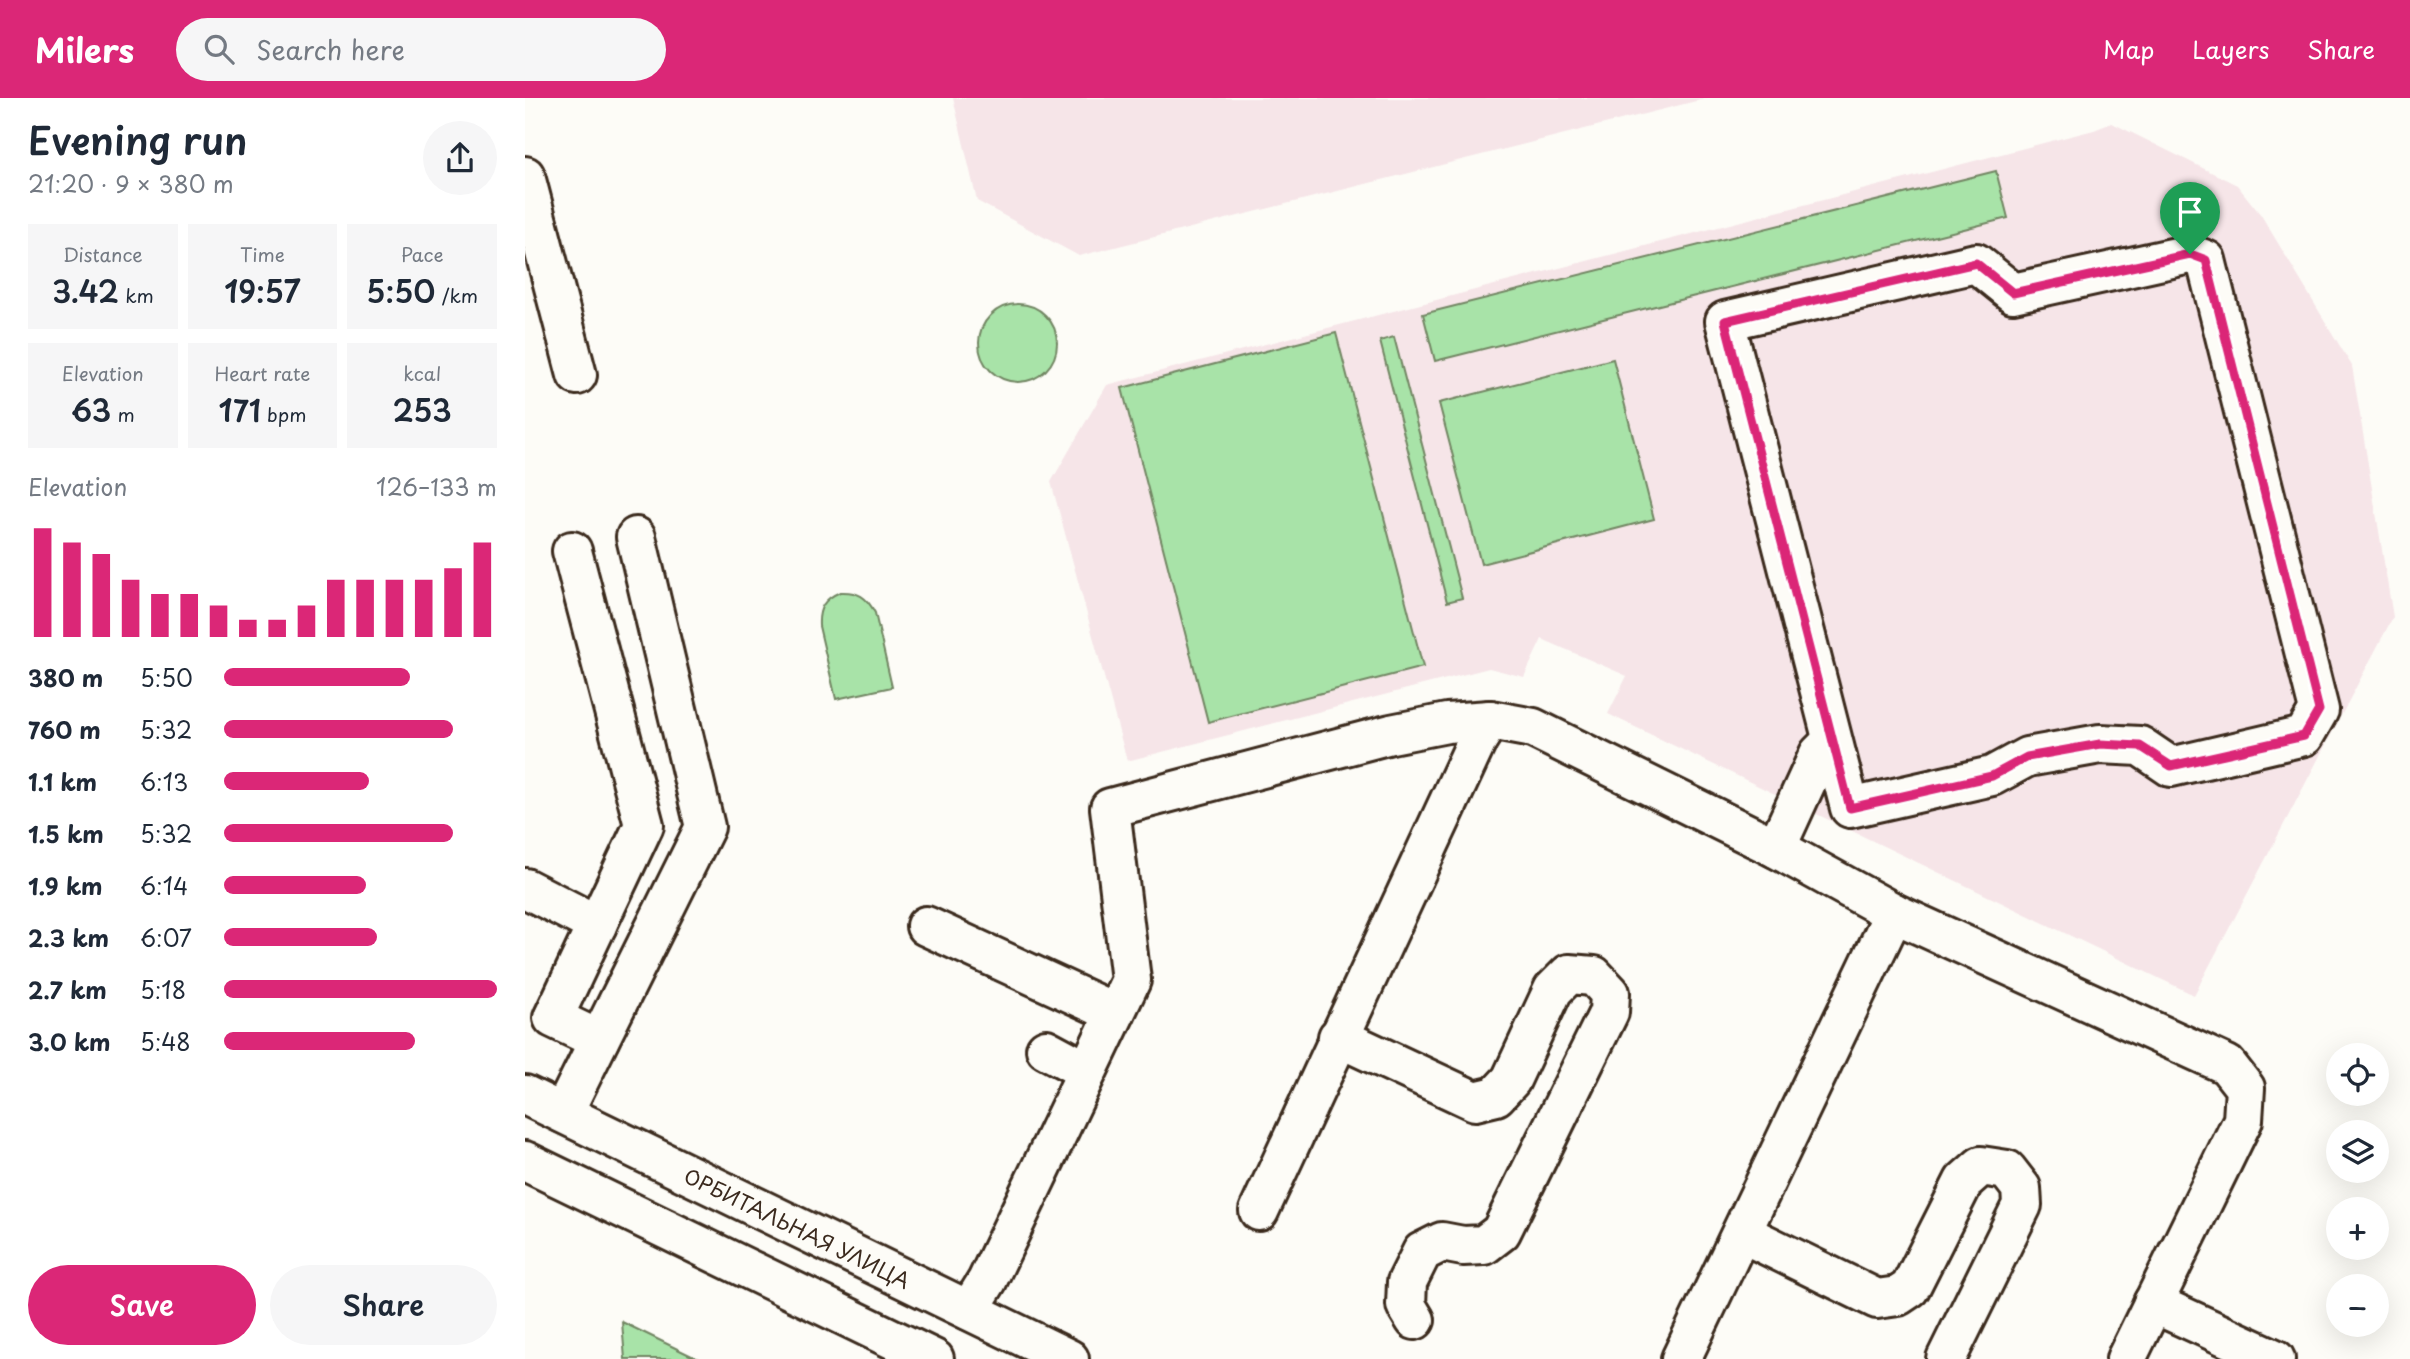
<!DOCTYPE html>
<meta charset="utf-8">
<style>
body{margin:0;font-family:"Playpen Sans",sans-serif;background:#f6f6f7;color:#1f2937;height:100vh;display:flex;flex-direction:column;font-size:26px;white-space:nowrap}
*{box-sizing:border-box;margin:0}
p{font-size:23px;color:#747a83}
.icon{flex:none;width:38px;height:38px;fill:none;stroke:currentColor;stroke-width:2;stroke-linecap:round;stroke-linejoin:round}
.map{position:relative;flex:1;overflow:hidden}
.side{display:flex;flex-direction:column;background:#fff;width:525px}
.side>*{flex:none}
.fabs{position:absolute;left:1801px;top:945px;display:grid;gap:14px}
.fabs a{display:grid;place-items:center;width:63px;height:63px;border-radius:50%;background:#fff;box-shadow:0 7px 28px #0002;font-size:35px}
.pin{position:absolute;display:grid;place-items:center;width:60px;height:60px;color:#fff;margin:-72px -30px;border-radius:50% 50% 50% 0;rotate:-45deg;box-shadow:0 0 7px #0007}
.pin .icon{rotate:45deg}
.round{display:grid;place-items:center;flex:none;width:74px;height:74px;border-radius:37px;background:#f6f6f7}
.head{display:flex;align-items:center;justify-content:space-between;height:119px;padding:0 28px}
h1{font-size:38px;font-weight:600;line-height:52px}
.metrics{display:grid;grid-template-columns:repeat(3,1fr);gap:10px;height:119px;padding:7px 28px}
.metrics div{display:grid;align-content:center;border-radius:0px;background:#f6f6f7;text-align:center}
.metrics b{font-size:30px;font-weight:600}
.metrics small{font-size:19px;font-weight:400}
.metrics p{font-size:19px}
.chart{height:196px;padding:14px 28px}
.chart p{display:flex;justify-content:space-between}
.chart svg{width:100%;height:126px;margin-top:7px;stroke:#db2777;stroke-width:6}
.action{display:flex;gap:14px;margin-top:auto;padding:14px 28px}
.action a{flex:1;height:80px;border-radius:42px;background:#db2777;color:#fff;font-size:28px;font-weight:600;line-height:80px;text-align:center}
.action a+a{background:#f6f6f7;color:#1f2937}
ul{padding:0 28px;list-style:none;font-size:23px}
li{display:grid;grid-template-columns:112px 84px 1fr;align-items:center;height:52px}
li i{height:18px;border-radius:9px;background:#db2777}
header{display:flex;align-items:center;gap:42px;box-sizing:border-box;height:98px;padding:0 35px;background:#db2777;color:#fff}
header strong{font-size:33px}
nav{display:flex;gap:38px;margin-inline-start:auto;font-size:24px}
.search{width:490px;height:63px;background:#f6f6f7;display:flex;align-items:center;gap:18px;box-sizing:border-box;padding:0 24px;border-radius:38px;color:#747a83;font-size:26px}
main{display:flex;flex:1;min-height:0}
.map>svg:first-child{display:block}
.built{fill:#f6e5e8}
.green{fill:#a8e3a8;stroke:#728663;stroke-width:2}
.lines{fill:none;stroke-linecap:round;stroke-linejoin:round}
.minor-casing{stroke:#3b2a1e;stroke-width:44}
.minor{stroke:#fdfcf7;stroke-width:38}
.route-casing{stroke:#fff;stroke-width:14}
.route{stroke:#db2777;stroke-width:9}
.labels{text-anchor:middle;dominant-baseline:central;stroke-width:5;stroke-linejoin:round;paint-order:stroke}
.street-label{font-size:21px;fill:#3b2a1e;stroke:#fdfcf7}
</style>
<header>
<strong>Milers</strong>
<div class="search"><svg class="icon" aria-label="search" viewBox="0 0 24 24"><circle cx="10" cy="10" r="6"/><path d="M15 15l6 6"/></svg>Search here</div>
<nav><a>Map</a><a>Layers</a><a>Share</a></nav>
</header>
<main>
<section class="side">
<div class="head"><div><h1>Evening run</h1><p>21:20 · 9 × 380 m</p></div><a class="round"><svg class="icon" aria-label="share" viewBox="0 0 24 24"><path d="M12 15V3M7 8l5-5 5 5M5 13v7h14v-7"/></svg></a></div>
<div class="metrics">
<div><p>Distance</p><b>3.42<small> km</small></b></div>
<div><p>Time</p><b>19:57</b></div>
<div><p>Pace</p><b>5:50<small> /km</small></b></div>
</div>
<div class="metrics">
<div><p>Elevation</p><b>63<small> m</small></b></div>
<div><p>Heart rate</p><b>171<small> bpm</small></b></div>
<div><p>kcal</p><b>253</b></div>
</div>
<div class="chart"><p><span>Elevation</span>126–133 m</p>
<svg viewBox="0 0 160 44" preserveAspectRatio="none"><path d="M5 44V6M15 44V11M25 44V15M35 44V24M45 44V29M55 44V29M65 44V33M75 44V38M85 44V38M95 44V33M105 44V24M115 44V24M125 44V24M135 44V24M145 44V20M155 44V11"/></svg>
</div>
<ul>
<li><b>380 m</b>5:50<i style="width:68%"></i></li>
<li><b>760 m</b>5:32<i style="width:84%"></i></li>
<li><b>1.1 km</b>6:13<i style="width:53%"></i></li>
<li><b>1.5 km</b>5:32<i style="width:84%"></i></li>
<li><b>1.9 km</b>6:14<i style="width:52%"></i></li>
<li><b>2.3 km</b>6:07<i style="width:56%"></i></li>
<li><b>2.7 km</b>5:18<i style="width:100%"></i></li>
<li><b>3.0 km</b>5:48<i style="width:70%"></i></li>
</ul>
<div class="action"><a>Save</a><a>Share</a></div>
</section>
<div class="map">
<svg width="1885" height="1261" viewBox="0 0 1885 1261">
<rect width="100%" height="100%" fill="#fdfcf7"/>
<filter id="ink" filterUnits="userSpaceOnUse"><feTurbulence type="fractalNoise" baseFrequency=".0143" numOctaves="2"/><feDisplacementMap in="SourceGraphic" scale="14" xChannelSelector="R" yChannelSelector="G"/><feConvolveMatrix kernelMatrix="1 2 1 2 8 2 1 2 1" color-interpolation-filters="sRGB"/></filter>
<g filter="url(#ink)">
<path class="built" d="M428,0H1183L554,158L452,103Z
M1587,25L1712,87L1736,117L1827,268L1868,519L1669,897L1083,616L1102,578L1017,541L999,579L964,570L602,663L526,384L582,287L1569,32Z"/>
<path class="green" d="M1471,73L1483,120L910,263L898,216Z
M454 245a39 39 0 1 1 78 0a39 39 0 1 1-78 0Z
M811,235L898,569L683,624L597,290Z
M869,239L937,500L922,504L855,243Z
M1088,261L1129,421L956,466L914,305Z
M315,494C333,493 342,499 350,515L367,589L311,601L294,528C293,510 299,501 315,494Z
M97,1224L173,1261H100Z"/>
<g class="lines">
<g class="minor-casing">
<g id="minor">
<path d="M0,78L52,277"/>
<path d="M1665,156L1681,162L1794,612L1779,638L1646,669L1615,648L1575,646L1502,659L1467,678L1325,710L1200,223L1451,165L1488,195Z"/>
<path d="M47,453L119,727L28,920L74,942"/>
<path d="M1251,750L1294,656L1307,643"/>
<path d="M0,790L72,827"/>
<path d="M401,828L590,915"/>
<path d="M813,939L950,1003L971,998L986,982L1028,892L1044,876L1069,878L1085,895L1084,914L976,1134L959,1147L938,1148L917,1144L897,1154L882,1184L881,1207L890,1222"/>
<path d="M521,951L562,973"/>
<path id="s1" d="M0,997L544,1261"/>
<path d="M38,1015L180,729L111,439"/>
<path d="M0,1063L409,1261"/>
<path d="M734,1113L953,641L965,622"/>
<path d="M1217,1135L1352,1201L1373,1198L1385,1190L1439,1083L1456,1068L1482,1072L1496,1090L1497,1107L1421,1261"/>
<path d="M1628,1205L1750,1261"/>
<path d="M444,1212L462,1183L606,882L585,710L866,636L922,625L965,622L1008,630L1251,750L1369,815L1702,967L1720,990L1718,1022L1601,1261"/>
<path d="M1156,1261L1369,815"/>
</g>
</g>
<use href="#minor" class="minor"/>
</g>
</g>
<g class="lines" filter="url(#ink)">
<g class="route-casing">
<path id="route" d="M1665,156L1681,162L1794,612L1779,638L1646,668L1615,648L1575,646L1502,659L1467,678L1325,710L1200,223L1451,165L1488,195Z"/>
</g>
<use href="#route" class="route"/>
</g>
<g class="labels">
<g class="street-label">
<text stroke="none"><textPath href="#s1" startOffset="303">ОРБИТАЛЬНАЯ УЛИЦА</textPath></text>
</g>
</g>
</svg>
<div class="fabs">
<a><svg class="icon" aria-label="locate" viewBox="0 0 24 24"><circle cx="12" cy="12" r="6"/><path d="M12 2v4M12 18v4M2 12h4M18 12h4"/></svg></a>
<a><svg class="icon" aria-label="layers" viewBox="0 0 24 24"><path d="M12 4l9 5-9 5-9-5zM3 14l9 5 9-5"/></svg></a>
<a>+</a>
<a>−</a>
</div>
<div class="pin" style="left:1665px;top:156px;background:#1e9e55"><svg class="icon" aria-label="arrive" viewBox="0 0 24 24"><path d="M6 21V4h12l-3 4 3 4H6"/></svg></div>
</div>
</main>
